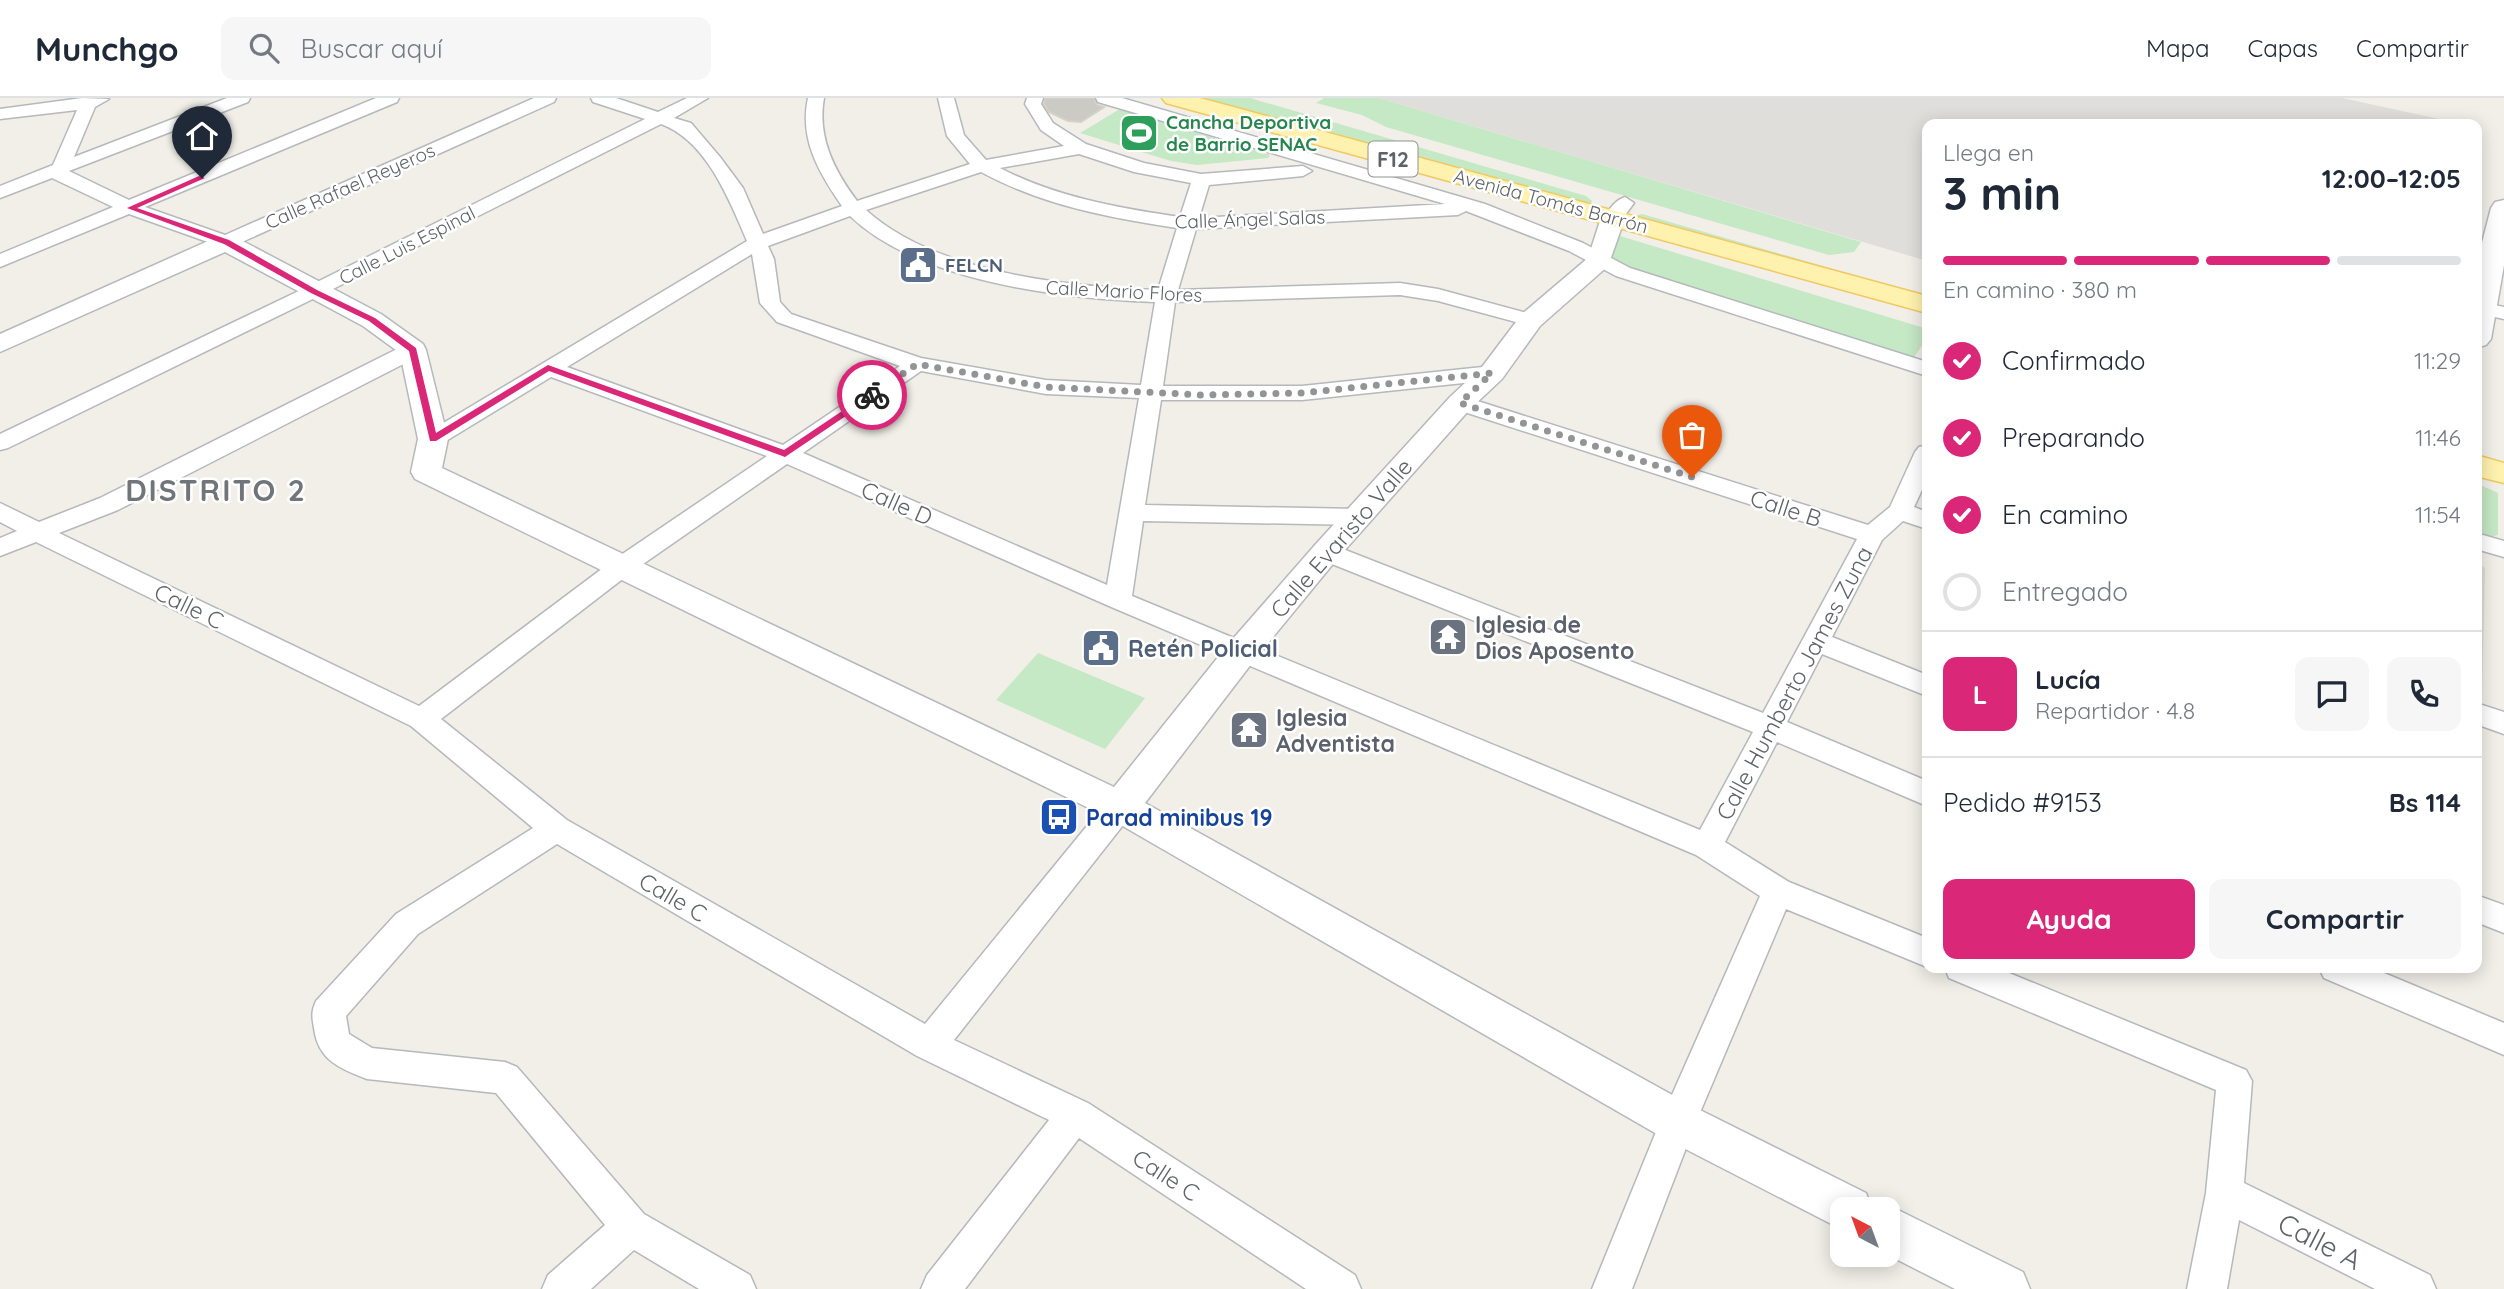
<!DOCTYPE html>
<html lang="es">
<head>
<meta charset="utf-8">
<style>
  body { margin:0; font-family:Quicksand,sans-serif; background:#f6f6f7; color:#1f2937; height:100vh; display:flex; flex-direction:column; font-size:26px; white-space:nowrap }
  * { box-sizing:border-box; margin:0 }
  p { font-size:23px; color:#747a83 }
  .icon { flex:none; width:38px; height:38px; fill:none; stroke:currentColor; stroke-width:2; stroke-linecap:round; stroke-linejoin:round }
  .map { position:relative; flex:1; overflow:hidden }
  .details { position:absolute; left:1922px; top:21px; width:560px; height:854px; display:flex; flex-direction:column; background:#fff; border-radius:14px; box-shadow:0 4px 18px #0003 }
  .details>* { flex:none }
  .needle { width:46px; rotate:319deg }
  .buttons { position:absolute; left:1830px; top:1099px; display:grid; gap:14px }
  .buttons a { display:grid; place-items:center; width:70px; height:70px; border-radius:14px; background:#fff; box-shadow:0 4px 18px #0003; font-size:35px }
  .pin { position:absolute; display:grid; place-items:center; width:60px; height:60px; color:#fff; margin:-72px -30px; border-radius:50% 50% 50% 0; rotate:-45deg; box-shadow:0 0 7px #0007 }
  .pin .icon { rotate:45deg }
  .courier { position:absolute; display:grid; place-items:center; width:70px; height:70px; margin:-35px; border:5px solid #db2777; border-radius:50%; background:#fff; color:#222; box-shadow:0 2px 9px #0007 }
  .head em { font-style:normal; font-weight:700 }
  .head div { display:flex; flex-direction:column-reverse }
  .head { display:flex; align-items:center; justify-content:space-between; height:119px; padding:0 21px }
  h1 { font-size:46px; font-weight:700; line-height:52px }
  .bar { display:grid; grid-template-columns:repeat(4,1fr); gap:10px 7px; align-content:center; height:84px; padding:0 21px }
  .bar i { height:9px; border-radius:5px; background:#e0e1e3 }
  .bar .selected { background:#db2777 }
  .bar p { grid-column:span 4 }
  .line { display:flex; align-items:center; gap:18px; padding:0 21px; border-top:2px solid #e0e1e3 }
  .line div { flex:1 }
  .round { display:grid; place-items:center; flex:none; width:74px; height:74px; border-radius:14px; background:#f6f6f7 }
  ol { padding:0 21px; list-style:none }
  li { display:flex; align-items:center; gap:21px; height:77px }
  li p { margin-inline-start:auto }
  li .icon { padding:7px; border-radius:50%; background:#db2777; color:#fff; stroke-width:4 }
  li:last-child { color:#747a83 }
  li i { width:38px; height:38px; border:4px solid #e0e1e3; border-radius:50% }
  .primary-button { display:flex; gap:14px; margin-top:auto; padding:14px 21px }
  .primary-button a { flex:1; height:80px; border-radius:14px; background:#db2777; color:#fff; font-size:28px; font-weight:700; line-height:80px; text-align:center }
  .primary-button a+a { background:#f6f6f7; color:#1f2937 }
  header { display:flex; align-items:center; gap:42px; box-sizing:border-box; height:98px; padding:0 35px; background:#fff; border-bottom:2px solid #e0e1e3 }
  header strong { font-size:33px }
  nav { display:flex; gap:38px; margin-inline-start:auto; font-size:24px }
  .search { width:490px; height:63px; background:#f6f6f7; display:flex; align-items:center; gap:18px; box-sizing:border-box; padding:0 24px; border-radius:14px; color:#747a83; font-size:26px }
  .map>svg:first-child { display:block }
</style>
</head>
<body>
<header>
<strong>Munchgo</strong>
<div class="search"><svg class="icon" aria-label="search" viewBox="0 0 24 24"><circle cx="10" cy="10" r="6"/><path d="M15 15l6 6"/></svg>Buscar aquí</div>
<nav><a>Mapa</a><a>Capas</a><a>Compartir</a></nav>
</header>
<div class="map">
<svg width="2504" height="1191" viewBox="0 0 2504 1191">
  <rect width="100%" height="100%" fill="#f1efe8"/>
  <path fill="#e0deda" d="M1379,0H2342L2462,26H1927V163Z"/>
  <path fill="#e1ded6" d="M2476,463L2485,470L2482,607L2476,605Z"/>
  <g fill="#c5e8c5">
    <path d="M1197,0H1250L1586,98L1592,103L1590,107Z"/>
    <path d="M1324,0H1379L1861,144L1854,154L1829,157L1386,29L1362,17L1316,5Z"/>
    <path d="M1120,11L1270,57L1268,60L1197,67L1171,63L1080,35Z"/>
    <path d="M1642,116L1927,198V215L1639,129L1629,120Z"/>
    <path d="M1620,138L1921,229L1927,233V240L1913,261L1604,169L1611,143Z"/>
    <path d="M2476,385L2498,395V437L2486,440L2476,436Z"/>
    <path d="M1038,555L1145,600L1105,651L996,602Z"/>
  </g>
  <path fill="#cccac5" stroke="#d6d1c6" stroke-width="2" d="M1045,0H1094L1097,7L1104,9L1081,24L1068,23L1049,14L1044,6Z"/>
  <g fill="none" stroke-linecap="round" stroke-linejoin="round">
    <g stroke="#b5b8bc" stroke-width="3">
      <g id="minor">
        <path d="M82,0L109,1L95,9L74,59L227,0H250L248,4L69,73L129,102L376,0H399L397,4L145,109L225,137L534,0H556L554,4L233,148H219L129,116L0,169V156L113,109L52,80L0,100V88L53,67L77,12L0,21V11Z"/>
        <path d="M591,0H616L658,14L687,0H708L674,20L691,25L720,59L743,90L763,136L842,108C819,75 799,41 808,0H824C817,39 834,72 857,103L970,66L947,38L938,0H954L964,37L986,62L1064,48L1041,32L1025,6L1027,0H1043L1041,6L1053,25L1086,46L1144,65L1201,76L1303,68L1312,73L1303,78L1209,87L1199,120L1445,106L1098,4L1096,0H1122L1485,106L1583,145L1630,170L1927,264V278L1616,178L1569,153L1466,113L1458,117L1196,131L1178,192L1400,185L1438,191L1538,218L1541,222L1538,226L1531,228L1438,203L1400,197L1175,204L1163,288H1302L1492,268L1500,270L1503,275L1500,280L1492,282L1302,302H1161L1145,407L1358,411L1367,413L1370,419L1367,425L1358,427L1143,423L1132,498L1700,732L1753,634L1317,460L1313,454L1317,448L1326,446L1335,448L1763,615L1857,441L1452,310L1449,305L1452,300H1468L1868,427L1890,409L1915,354L1919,349L1927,347V381L1914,409L1927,414V431L1903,423L1882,442L1832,539L1927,577V598L1822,556L1787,624L1927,683V708L1777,644L1725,744L1789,784L1927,840V869L1786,811L1696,1024L1632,1191H1592L1660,1024L1760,798L1696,757L1109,508L787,366L633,473L441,621L567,722L925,926L1109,701L1120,697L1131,701L1135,709L1131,717L954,942L1088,1005L1355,1177L1361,1191H1306L1079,1040L965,1191H921L927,1177L1049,1022L917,958L557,746L418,836L346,918L349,936L372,950L505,964L517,969L644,1116L750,1177L756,1191H699L634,1152L591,1191H542L548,1177L605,1127L496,995L367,981C339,970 318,962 314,930C312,919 311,914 316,903L396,816L533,730L411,628L36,444L0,458V440L17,433L0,424V405L39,424L100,400L405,247H421L424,252L421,257L118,412L59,435L419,608L615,461L767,358L551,279L441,346H425L421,341L425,336L747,143C729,101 706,42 661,26L321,197L8,350L0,352V336L307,189L645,21L593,4ZM1079,56L1134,74L1191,85L1180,119C1118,110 1056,99 1000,70ZM981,74C1042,107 1109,120 1177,130L1158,192C1067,189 936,175 866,112ZM850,118C919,184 1063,201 1155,204L1141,287L1046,282L921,260L791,216L780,204L774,161L768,148ZM752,156L760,205L777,224L900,268L783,347L567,269ZM921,273L1046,296L1139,300L1107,487L803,355Z"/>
        <path d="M1625,99L1634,105L1620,124H1606L1603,120C1609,112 1615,102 1625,99Z"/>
        <path d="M2480,204L2504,209V221L2476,215V205Z"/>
        <path d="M2476,435L2504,443V459L2476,451Z"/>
        <path d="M2476,605L2504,614V636L2476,626Z"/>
        <path d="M2476,797L2504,807V835L2476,824Z"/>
        <path d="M1945,870H1997L2246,972L2252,983L2244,1085L2430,1177L2436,1191H2375L2239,1122L2227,1191H2187L2206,1095L2216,992L1949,880Z"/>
        <path d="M2319,870H2372L2504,925V957L2324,880Z"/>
      </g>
    </g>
    <g stroke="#b5b8bc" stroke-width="3">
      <g id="tertiary">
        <path d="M1613,113L1621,115L1625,120L1608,168L1540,228L1502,281L1470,311L1337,461L1255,561L1145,705L1694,1009L1866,1095L1872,1111H1843V1132L1662,1039L1107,719L415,381L411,374L418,341L400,255L363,228L225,154L0,254V236L217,139L226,137L235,139L381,216L423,246L426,252L448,341L442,370L1114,689L1231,543L1315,447L1450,299L1482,269L1522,216L1588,160L1601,120L1605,115Z"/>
        <path d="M1888,1107L2023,1174L2030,1191H1955L1888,1157V1111H1879Z"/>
      </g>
    </g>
    <g stroke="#b6babf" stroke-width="3">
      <path id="secondary" d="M2504,102V167L2491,241L2486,247L2476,250V168L2491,110L2495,104Z"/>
    </g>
    <g stroke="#f2c960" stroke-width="3">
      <g id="primary">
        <path d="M1162,0H1200L1927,198V215L1166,5Z"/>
        <path d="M2476,357L2504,365V385L2476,378Z"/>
      </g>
    </g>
    <use href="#minor" fill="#fff" fill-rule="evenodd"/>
    <use href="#tertiary" fill="#fff" fill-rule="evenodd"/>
    <use href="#secondary" fill="#fff" fill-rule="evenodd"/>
    <use href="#primary" fill="#fff2af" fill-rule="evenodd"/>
  </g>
  <path fill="#db2777" d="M199,78L205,80L137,110L229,142L317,192L375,220L416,250L436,335L548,267L784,352L869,295L877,297L785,359L549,273L436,343H430L409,253L369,223L311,195L224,146L127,110Z"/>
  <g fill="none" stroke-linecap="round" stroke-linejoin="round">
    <path stroke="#929495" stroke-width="7" stroke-dasharray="0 12.6" d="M872,297L917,266L1046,289L1202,297L1302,295L1492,275L1460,305L1692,379"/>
  </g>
  <defs>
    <g id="stadium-square" transform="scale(2.0125)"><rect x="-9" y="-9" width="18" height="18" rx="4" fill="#2e9e5b" stroke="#fff"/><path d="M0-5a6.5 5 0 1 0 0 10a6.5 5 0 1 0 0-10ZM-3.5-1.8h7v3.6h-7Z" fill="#fff"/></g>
    <g id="civic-square" transform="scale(2.0125)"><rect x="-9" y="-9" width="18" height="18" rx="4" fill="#5c6f8a" stroke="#fff"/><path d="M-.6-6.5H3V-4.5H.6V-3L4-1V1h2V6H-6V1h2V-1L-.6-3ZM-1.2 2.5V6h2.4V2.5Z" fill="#fff"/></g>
    <g id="temple-square" transform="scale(2.0125)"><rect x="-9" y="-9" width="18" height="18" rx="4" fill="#6b7280" stroke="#fff"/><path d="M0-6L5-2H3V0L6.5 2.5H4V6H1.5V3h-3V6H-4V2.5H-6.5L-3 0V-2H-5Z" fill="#fff"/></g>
    <g id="bus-square" transform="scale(2.0125)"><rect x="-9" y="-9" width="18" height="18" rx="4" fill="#1a4fb4" stroke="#fff"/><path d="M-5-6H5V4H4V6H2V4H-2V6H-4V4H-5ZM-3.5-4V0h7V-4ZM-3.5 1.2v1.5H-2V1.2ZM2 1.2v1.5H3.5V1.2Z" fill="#fff"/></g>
  </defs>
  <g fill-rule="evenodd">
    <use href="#stadium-square" x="1139" y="35"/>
    <use href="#civic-square" x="918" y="167"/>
    <use href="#temple-square" x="1448" y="539"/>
    <use href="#civic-square" x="1101" y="550"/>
    <use href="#temple-square" x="1249" y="632"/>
    <use href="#bus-square" x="1059" y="719"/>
  </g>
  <g text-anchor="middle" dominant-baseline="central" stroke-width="5" stroke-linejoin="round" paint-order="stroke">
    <g font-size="19" font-weight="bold" fill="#27864d" stroke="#fff" text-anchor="start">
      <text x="1166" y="24">Cancha Deportiva<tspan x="1166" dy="22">de Barrio SENAC</tspan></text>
    </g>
    <g font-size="19" fill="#5f6368" stroke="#fff">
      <text transform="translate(350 88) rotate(-24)">Calle Rafael Reyeros</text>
      <text transform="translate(1551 103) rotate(15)">Avenida Tomás Barrón</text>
      <text transform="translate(1250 121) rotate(-2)">Calle Ángel Salas</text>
      <text transform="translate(407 147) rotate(-27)">Calle Luis Espinal</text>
      <text transform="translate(1124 193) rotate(3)">Calle Mario Flores</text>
    </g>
    <g font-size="19" font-weight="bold" fill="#4e5e75" stroke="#fff" text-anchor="start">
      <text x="945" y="167">FELCN</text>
    </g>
    <rect fill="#fff" stroke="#8f9295" stroke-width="2" x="1368.5" y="43.5" width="49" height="35" rx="5"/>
    <g font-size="21" font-weight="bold" fill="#5f6368">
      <text x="1393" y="61">F12</text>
    </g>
    <g font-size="23" fill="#5f6368" stroke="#fff">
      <text transform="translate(897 405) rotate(24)">Calle D</text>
      <text transform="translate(1786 410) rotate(18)">Calle B</text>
      <text transform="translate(1341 440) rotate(-49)">Calle Evaristo Valle</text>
      <text transform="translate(189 508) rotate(26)">Calle C</text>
      <text transform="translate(1794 585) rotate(-62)">Calle Humberto James Zuna</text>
      <text transform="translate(673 799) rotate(30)">Calle C</text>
      <text transform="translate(1166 1077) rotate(33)">Calle C</text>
    </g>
    <g font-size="23" font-weight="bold" fill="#5b616d" stroke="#fff" text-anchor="start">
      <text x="1475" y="526">Iglesia de<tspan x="1475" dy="26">Dios Aposento</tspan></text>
      <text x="1276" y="619">Iglesia<tspan x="1276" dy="26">Adventista</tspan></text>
    </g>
    <g font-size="23" font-weight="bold" fill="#4e5e75" stroke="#fff" text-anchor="start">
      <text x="1128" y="550">Retén Policial</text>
    </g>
    <g font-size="23" font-weight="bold" fill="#164399" stroke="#fff" text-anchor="start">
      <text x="1086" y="719">Parad minibus 19</text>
    </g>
    <g font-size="28" fill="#5f6368" stroke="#fff">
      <text transform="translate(2320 1143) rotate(27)">Calle A</text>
    </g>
    <g font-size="30" font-weight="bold" letter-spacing="2" fill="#70757a" stroke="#fff">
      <text x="216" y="392">DISTRITO 2</text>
    </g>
  </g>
</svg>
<div class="buttons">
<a><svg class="needle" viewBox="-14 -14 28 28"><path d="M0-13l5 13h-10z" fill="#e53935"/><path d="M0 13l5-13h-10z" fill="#747a83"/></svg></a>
</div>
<div class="pin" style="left:1692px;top:379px;background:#ea580c"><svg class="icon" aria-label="bag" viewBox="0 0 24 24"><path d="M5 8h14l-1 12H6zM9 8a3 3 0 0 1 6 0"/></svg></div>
<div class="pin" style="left:202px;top:80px;background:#1f2937"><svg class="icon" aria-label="home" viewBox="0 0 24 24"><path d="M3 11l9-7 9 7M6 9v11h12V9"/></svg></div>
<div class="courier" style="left:872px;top:297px"><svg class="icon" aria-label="bike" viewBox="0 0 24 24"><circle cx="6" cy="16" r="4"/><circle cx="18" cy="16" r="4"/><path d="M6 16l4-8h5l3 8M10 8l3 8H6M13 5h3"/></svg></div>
<section class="details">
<div class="head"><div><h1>3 min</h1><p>Llega en</p></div><em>12:00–12:05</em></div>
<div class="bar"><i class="selected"></i><i class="selected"></i><i class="selected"></i><i></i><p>En camino · 380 m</p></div>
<ol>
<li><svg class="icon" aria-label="check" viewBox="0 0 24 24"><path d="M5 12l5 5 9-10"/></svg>Confirmado<p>11:29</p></li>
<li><svg class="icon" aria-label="check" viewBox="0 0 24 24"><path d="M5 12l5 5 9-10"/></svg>Preparando<p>11:46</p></li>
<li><svg class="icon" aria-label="check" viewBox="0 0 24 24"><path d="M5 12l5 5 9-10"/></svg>En camino<p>11:54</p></li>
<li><i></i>Entregado</li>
</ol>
<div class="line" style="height:126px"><b class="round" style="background:#db2777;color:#fff">L</b><div><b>Lucía</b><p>Repartidor · 4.8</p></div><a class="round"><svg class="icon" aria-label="chat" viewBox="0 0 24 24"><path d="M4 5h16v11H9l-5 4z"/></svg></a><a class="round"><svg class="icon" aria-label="phone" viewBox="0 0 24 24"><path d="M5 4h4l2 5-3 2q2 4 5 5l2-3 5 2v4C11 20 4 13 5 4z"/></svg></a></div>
<div class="line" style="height:91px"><div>Pedido #9153</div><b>Bs 114</b></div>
<div class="primary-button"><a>Ayuda</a><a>Compartir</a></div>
</section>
</div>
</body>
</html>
